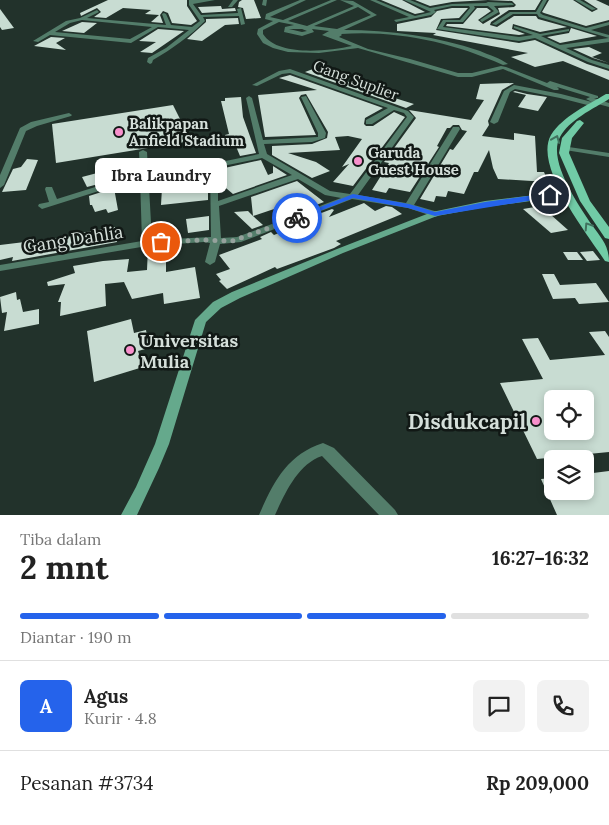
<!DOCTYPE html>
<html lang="id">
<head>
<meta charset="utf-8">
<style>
  body { margin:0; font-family:Lora,serif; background:#f2f2f2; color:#222; height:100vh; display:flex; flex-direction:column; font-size:19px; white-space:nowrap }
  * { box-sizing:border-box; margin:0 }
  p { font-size:16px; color:#767676 }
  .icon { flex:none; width:28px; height:28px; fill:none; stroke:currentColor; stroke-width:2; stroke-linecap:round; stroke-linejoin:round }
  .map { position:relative; height:515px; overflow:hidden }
  .drawer { display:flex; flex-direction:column; background:#fff; flex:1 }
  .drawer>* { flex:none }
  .fabs { position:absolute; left:544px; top:390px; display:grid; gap:10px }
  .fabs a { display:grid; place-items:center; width:50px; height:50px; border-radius:8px; background:#fff; box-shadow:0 2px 8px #0003; font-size:25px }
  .pin { position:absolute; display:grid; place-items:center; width:42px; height:42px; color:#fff; margin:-21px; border:2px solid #fff; border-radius:50%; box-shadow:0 1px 5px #0007 }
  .courier { position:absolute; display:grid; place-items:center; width:50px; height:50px; margin:-25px; border:4px solid #2563eb; border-radius:50%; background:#fff; color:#222; box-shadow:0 1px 6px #0007 }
  .bubble { position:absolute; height:35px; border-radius:8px; background:#fff; box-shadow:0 2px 8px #0003; font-size:16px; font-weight:800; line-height:35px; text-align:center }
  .summary em { font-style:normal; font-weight:800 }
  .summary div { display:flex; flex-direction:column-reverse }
  .summary { display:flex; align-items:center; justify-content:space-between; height:85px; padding:0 20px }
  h1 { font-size:32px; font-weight:800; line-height:38px }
  .bar { display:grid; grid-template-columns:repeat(4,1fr); gap:8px 5px; align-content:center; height:60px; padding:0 20px }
  .bar i { height:6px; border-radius:4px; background:#e0e0e0 }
  .bar .current { background:#2563eb }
  .bar p { grid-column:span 4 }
  .line { display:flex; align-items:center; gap:12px; padding:0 20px; border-top:1px solid #e0e0e0 }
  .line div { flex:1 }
  .round { display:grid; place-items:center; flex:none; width:52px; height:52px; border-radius:8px; background:#f2f2f2 }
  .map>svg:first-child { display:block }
</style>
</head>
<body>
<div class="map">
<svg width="609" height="515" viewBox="0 0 609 515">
  <rect width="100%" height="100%" fill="#22322b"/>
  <g fill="#c8dcd2" fill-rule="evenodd">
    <path d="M108,0H187V6L197,21L191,25L172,23L168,13L163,11L160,15L163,23L151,22L159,15L145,14L151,10L123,8L106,18L94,17L101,12L97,8L81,16L80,13Z"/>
    <path d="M242,0H254L261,18L246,19L243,8L238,7L239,2Z"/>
    <path d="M381,0H402L425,12L415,14Z"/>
    <path d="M415,0H541L535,10H509L491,22L490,25L497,27L514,16H536L538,19L567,27L540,32L513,24L512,29L525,34L519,35L446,26L447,24H463L477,8H487L491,11L478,20L483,24L500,14L498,8L514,7L516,5L512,1L488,0L452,2L430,6Z"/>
    <path d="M549,0H573L592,12L598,9L584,0H596L609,6V20L586,26L544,13L542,12Z"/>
    <path d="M221,6L222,9L235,8L236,11L202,13L198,7Z"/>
    <path d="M452,8H468L459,18L441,19L436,30L519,43L535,40L587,64L609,71V80L563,61L535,67L511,57L528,53L433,35L436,33L397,31V24L431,17L437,11Z"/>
    <path d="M0,9L14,28L2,30L0,27Z"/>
    <path d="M238,18L239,24L225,25L202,41L187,39L206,22V19Z"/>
    <path d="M82,22L97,23L84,33L62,31Z"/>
    <path d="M571,28L597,36L560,43L547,37L569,33Z"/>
    <path d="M158,29L184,31L152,53L140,52L156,42L139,41Z"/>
    <path d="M51,37L65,38L56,43L66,50L34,46Z"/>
    <path d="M589,47L602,53L592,57L609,63L593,58L573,49Z"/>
    <path d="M313,69L385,95L414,104L406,108L305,72Z"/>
    <path d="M290,75L383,108L365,118L364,124L366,126H373L394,112L405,117L353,186L333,182L349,164L342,167L362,139L348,136L335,137L340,150L288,153L316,162L330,171L312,178L272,155V146L312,144L327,138L328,132L306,94L301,95L299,98L316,135L265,137L258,95L317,90L279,78Z"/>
    <path d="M514,83L502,90L488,121L489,125L482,136L514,140V133L535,136L537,172H544L548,182L498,179L493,168L489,150L478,172H474L464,194L448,191L446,197L436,196L434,202L420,199L450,149L453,150L467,131L462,130L459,125H453L450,128H447L437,146L439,147L410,192L389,188L386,193L372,190L389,163L384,162L416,118L409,110L471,120L484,100L476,99L480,84Z"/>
    <path d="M515,91L527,94L547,97L538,111L518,107L526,95L513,92Z"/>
    <path d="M241,97L243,117L256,153L240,156L235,144H228L225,135L229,134L221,101H225V98Z"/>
    <path d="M173,105L191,141L56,163L52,124Z"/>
    <path d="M27,159L38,160L26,190L2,192L13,169L21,167Z"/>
    <path d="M261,160L268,175L273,173V166L287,175L233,194L220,183V169Z"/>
    <path d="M203,168V170L208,169V200L161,205L162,188H166L165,176L184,173V169Z"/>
    <path d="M101,172L106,182L87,187L82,177Z"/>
    <path d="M297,181L324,202L292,214L283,206L253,216L263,225L252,229L234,212L248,211L253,216L251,197Z"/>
    <path d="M114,188L118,210L108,213L106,209L95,212L92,205H90L89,196Z"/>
    <path d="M364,203L375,211L386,206L392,207L402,214L336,241L341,244L334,248L277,269L275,267L227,289L219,281L221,280L216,274L230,269L219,255L262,239L260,237L271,232L274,235L300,224L298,223L300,221L332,209L334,210L329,217Z"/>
    <path d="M541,206L568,230L551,233L523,209Z"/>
    <path d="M209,216V230L188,233L186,219Z"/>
    <path d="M115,227L117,242L12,261L13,257L0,260V245L74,236L75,234Z"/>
    <path d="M166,247V272L195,267L200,298L164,304L163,293L132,299L124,282L105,284L106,306L60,316L61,302H58L65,284L48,286L47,282L75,273L73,266L103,261L129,259L127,272L147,270L148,248Z"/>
    <path d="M593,251L600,260L587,261L580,252Z"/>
    <path d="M563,252H577L583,260H568Z"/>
    <path d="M542,274H554L560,285L596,283L609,302L579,304L575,298L553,299Z"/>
    <path d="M16,292L17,300L20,299L23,312L39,309V324L4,331L7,312L2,313L0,297Z"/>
    <path d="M131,319L134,333L146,330L149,348L138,351L143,367L94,382L87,331Z"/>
    <path d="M605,331L609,337V452L537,459L500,383L543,379L522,339L538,338L550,360L605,355L589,332ZM552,399H585V431H552Z"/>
    <path d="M609,471V515H557L541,479L552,478V491H585V474Z"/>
  </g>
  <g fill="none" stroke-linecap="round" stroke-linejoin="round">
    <g fill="#537d6a" fill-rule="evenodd">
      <path d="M189,0H215L193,4L201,15L238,13L237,9L241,8L245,24L241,25L239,16L203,17L205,21C190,36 172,49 153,60L152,63L150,64L147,62L148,58L166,48L189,30L158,27L131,43L50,35L38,42L33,41L66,21L80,18L97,10L99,12L87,18L166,25L162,14L164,13L166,14L171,25L192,27L200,21L189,5ZM82,20L152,27L130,39L55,32L70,23Z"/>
      <path d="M233,0H238L232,7H228Z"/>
      <path d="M263,0H267L266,6L262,5Z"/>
      <path d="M300,0H306L270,17L283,20L331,0H337L288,21L307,26L354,6L340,0L353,1L377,15L344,30C390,30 436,36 480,51C489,55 500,58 508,64L503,65C452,42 396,30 341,34L342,35L339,37L368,49L410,59L458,73H472L501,66L506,67L547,83L550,81L598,96V98H594L609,103V107L598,104L597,106L595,107L560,98L515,89L510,92L498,122L494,124L490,122L504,91L514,85L561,94L592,102L586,99L590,97L557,87L559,89L558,90H554L503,69L472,77H458L358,48L319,53L288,52L273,48L263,43L257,34L258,29L273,21L265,19L266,14ZM358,7L371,15L337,29L314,26ZM279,22L294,25L285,27L284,32L302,36L314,32L312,29L329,31L322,35L352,46C328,51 278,57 263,34V30ZM289,29H302L307,31L302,32Z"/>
      <path d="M370,0H376L415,16L431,12L404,0H410L430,8L452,4L486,3L488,2L512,3L514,5L494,6L499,12L482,22L480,20L494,11L488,6H474L475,8L463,22H446L443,27L519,37L533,35L514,28V26L540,34L569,29V31L541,36L560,45L609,38L539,17L537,14H513L496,25L492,24L510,12H536L543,0H547L540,13L543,15L586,28L609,22V25L591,30L609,35V42L566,48L592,60L609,65V69L588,62L535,38L519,41L437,29L443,20H460L470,8L469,6H452L434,10L436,12L431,15L396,22L394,20L409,17Z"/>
      <path d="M575,0H580L596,9L592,10Z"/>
      <path d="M290,69L408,111L414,117L358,195L406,203L453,127H459L460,129L414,205L438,212L440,214L438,216L435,217L408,208L352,199L241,242L220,244L215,262L210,265L205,262L210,243L204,242L147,246L0,271V265L142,241L140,178L42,209L38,206L39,204L49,202L45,189L46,187H52L57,199L140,173L139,152L143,150L147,152L152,240L211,237L210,166L211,164L259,154L246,98L249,96L252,98L263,140L318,137V133L301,97L306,96L326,133L325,138L312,142L264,144L267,154L330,191L350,194L407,117L404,113L394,110L372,124H366V120L388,108L290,73L282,74L257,86L252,85L279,71ZM262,158L292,175L218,201V167ZM298,179L325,195L341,198L237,237L221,238L219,206Z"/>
      <path d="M69,113L72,115L71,116L37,126L26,131L4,185L0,188V175L20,128L31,122Z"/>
      <path d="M562,146L609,153V157L565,150L561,148Z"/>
      <path d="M323,443L334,448L395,510L398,515H379L322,456C298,464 285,493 275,515H259C274,481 287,455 323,443Z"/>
    </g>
    <path fill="#65a98c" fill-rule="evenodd" d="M568,191L571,192L572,194L571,196L485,207L437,216L343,253L240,298L221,308L206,322L169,444L159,468L137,515H121L136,487L155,444L195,320L213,302L232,292L337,249L432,212L485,201Z"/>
    <g fill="#71cba6" fill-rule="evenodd">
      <path d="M606,94H609V99C593,109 569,120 560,137C547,160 579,206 592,225C601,238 609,245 609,262L605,261C588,235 533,166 551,135C563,116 588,105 606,94Z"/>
      <path d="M580,120L584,123L572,138L569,153L590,201L609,227V239L605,238L580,201L559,153L562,138L577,121Z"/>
    </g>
  </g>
  <defs><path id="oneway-chevron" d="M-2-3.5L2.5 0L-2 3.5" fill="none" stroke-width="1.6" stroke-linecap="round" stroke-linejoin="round" transform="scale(1.25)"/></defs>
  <g stroke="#41725e">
    <use href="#oneway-chevron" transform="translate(556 139) rotate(-68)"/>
    <use href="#oneway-chevron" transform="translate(588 226) rotate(-123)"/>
  </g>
  <path fill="#2563eb" d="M550,193L553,195L552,197L435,216L408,208L353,198L299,219L293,218L353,194L409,204L435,212L485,202Z"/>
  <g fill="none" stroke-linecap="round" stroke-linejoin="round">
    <path stroke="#96a29d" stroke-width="5" stroke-dasharray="0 9" d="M161,242L204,240L232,241L297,218"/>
  </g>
  <g fill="#f890cc" stroke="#111815" stroke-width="2">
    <circle cx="119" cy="132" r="5"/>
    <circle cx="358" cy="161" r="5"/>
    <circle cx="130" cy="350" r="5"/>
    <circle cx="536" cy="421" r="5"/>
  </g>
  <g text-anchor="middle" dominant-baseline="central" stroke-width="5" stroke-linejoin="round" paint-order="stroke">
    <g font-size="15" fill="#d5dfda" stroke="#111815">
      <text transform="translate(356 80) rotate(20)">Gang Suplier</text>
    </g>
    <g font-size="15" font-weight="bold" fill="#d5dfda" stroke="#111815" text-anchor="start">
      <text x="129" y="123">Balikpapan<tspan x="129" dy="17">Anfield Stadium</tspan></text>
      <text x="368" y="152">Garuda<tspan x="368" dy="17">Guest House</tspan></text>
    </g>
    <g font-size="18" fill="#d5dfda" stroke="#111815">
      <text transform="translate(73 239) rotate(-9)">Gang Dahlia</text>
    </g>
    <g font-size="18" font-weight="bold" fill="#d5dfda" stroke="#111815" text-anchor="start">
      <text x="140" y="340">Universitas<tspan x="140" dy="21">Mulia</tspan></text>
    </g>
    <g font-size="21" font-weight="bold" fill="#d5dfda" stroke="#111815" text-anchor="end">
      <text x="526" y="421">Disdukcapil</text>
    </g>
  </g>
</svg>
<div class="fabs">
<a><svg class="icon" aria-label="locate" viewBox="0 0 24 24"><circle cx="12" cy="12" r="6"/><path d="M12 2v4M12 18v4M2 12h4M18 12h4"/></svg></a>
<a><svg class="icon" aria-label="layers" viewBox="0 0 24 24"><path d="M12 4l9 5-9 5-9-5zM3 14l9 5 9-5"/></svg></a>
</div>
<div class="pin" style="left:161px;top:242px;background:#ea580c"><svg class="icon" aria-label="bag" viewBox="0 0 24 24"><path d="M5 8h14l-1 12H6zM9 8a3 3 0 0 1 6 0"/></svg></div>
<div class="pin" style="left:550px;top:195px;background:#1f2937"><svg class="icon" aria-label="home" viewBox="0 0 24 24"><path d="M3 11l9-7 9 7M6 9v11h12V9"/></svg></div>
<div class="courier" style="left:297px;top:218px"><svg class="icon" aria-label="bike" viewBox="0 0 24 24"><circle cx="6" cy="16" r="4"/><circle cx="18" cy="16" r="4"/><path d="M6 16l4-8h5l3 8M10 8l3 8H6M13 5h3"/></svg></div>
<div class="bubble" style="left:95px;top:158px;width:132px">Ibra Laundry</div>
</div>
<section class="drawer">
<div class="summary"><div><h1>2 mnt</h1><p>Tiba dalam</p></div><em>16:27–16:32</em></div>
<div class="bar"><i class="current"></i><i class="current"></i><i class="current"></i><i></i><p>Diantar · 190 m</p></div>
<div class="line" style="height:90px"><b class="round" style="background:#2563eb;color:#fff">A</b><div><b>Agus</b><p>Kurir · 4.8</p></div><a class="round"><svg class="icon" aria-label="chat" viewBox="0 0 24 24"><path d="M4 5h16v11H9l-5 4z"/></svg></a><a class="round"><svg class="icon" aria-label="phone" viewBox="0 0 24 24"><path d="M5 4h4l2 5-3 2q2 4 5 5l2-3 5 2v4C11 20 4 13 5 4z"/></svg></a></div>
<div class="line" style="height:65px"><div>Pesanan #3734</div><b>Rp 209,000</b></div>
</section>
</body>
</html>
